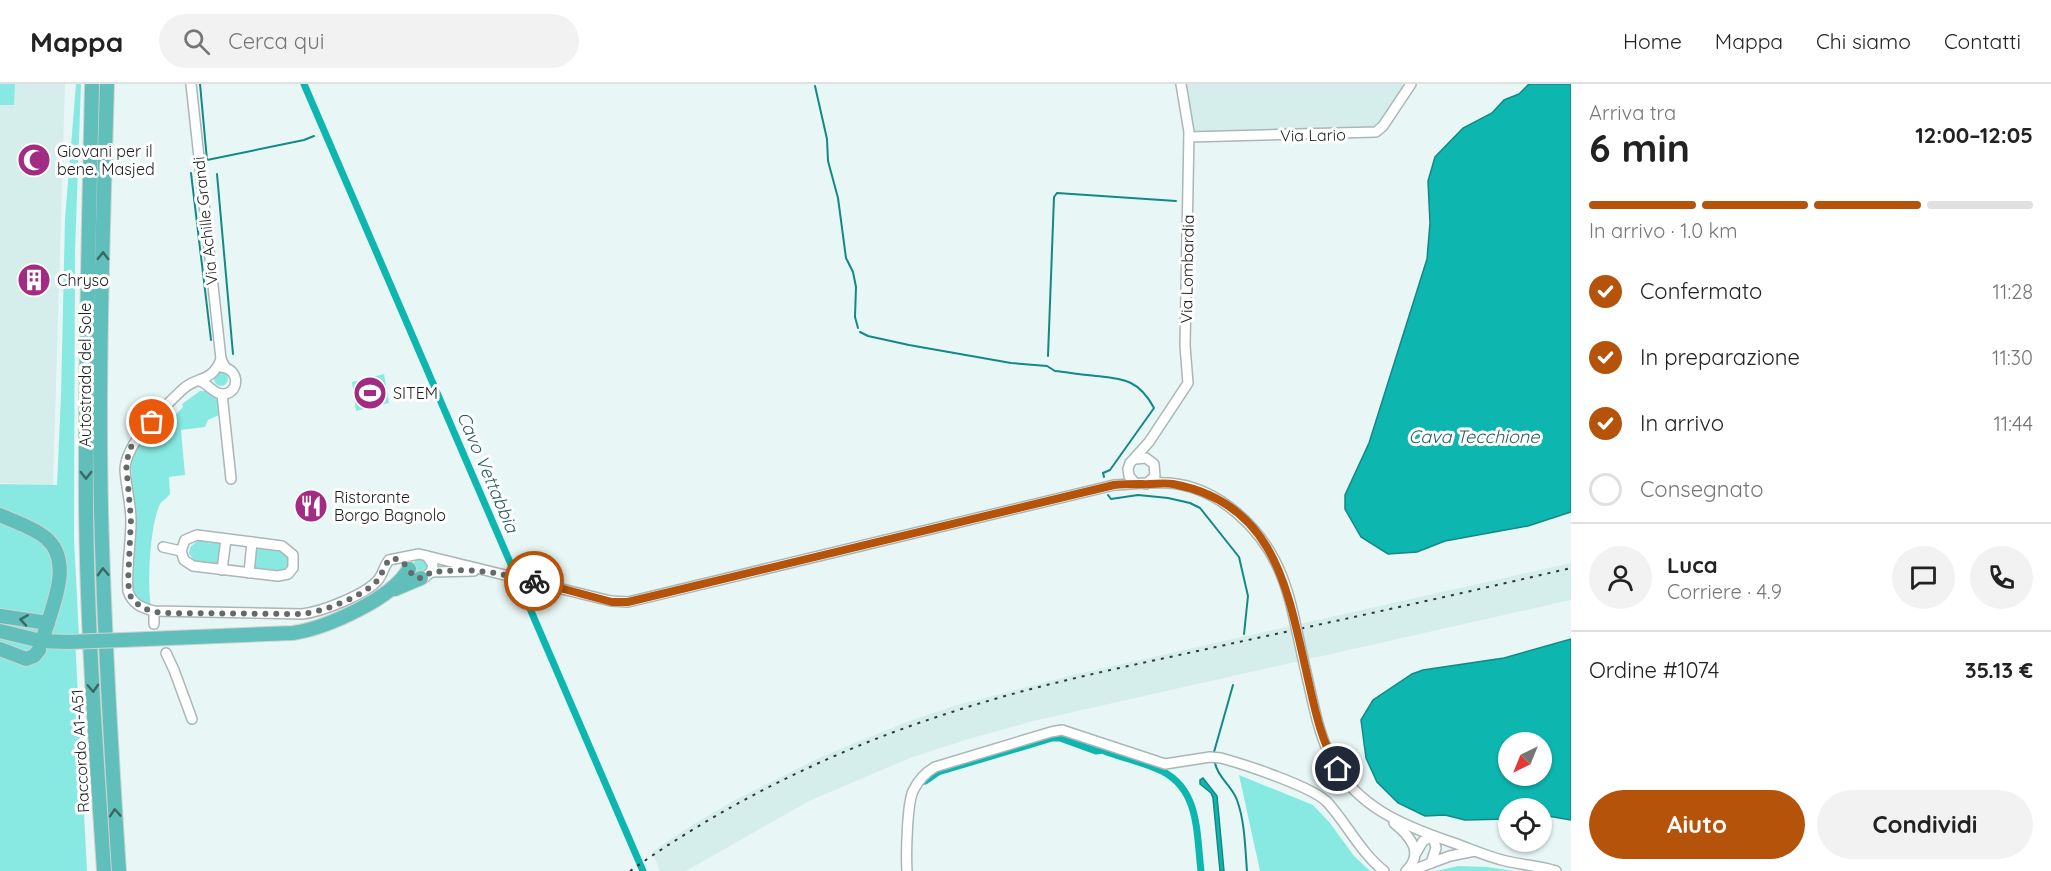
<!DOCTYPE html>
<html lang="it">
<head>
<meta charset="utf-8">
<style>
  body { margin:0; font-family:Quicksand,sans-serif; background:#f2f2f2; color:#222; height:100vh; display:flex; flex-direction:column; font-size:22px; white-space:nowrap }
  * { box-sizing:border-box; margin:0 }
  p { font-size:20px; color:#767676 }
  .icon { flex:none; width:33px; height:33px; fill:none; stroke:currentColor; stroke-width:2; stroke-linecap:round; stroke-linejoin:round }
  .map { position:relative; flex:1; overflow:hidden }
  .sheet { display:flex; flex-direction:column; background:#fff; width:480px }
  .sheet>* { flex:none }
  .needle { width:39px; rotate:223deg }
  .controls { position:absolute; left:1498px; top:648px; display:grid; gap:12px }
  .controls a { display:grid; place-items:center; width:54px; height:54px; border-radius:50%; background:#fff; box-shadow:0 2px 4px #0004; font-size:30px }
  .pin { position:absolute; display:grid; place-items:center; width:51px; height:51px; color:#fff; margin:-26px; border:3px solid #fff; border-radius:50%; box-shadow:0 2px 6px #0007 }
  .courier { position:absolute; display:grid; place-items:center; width:60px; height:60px; margin:-30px; border:4px solid #b45309; border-radius:50%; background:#fff; color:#222; box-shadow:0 2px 8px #0007 }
  .head em { font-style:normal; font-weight:700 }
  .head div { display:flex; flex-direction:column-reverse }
  .head { display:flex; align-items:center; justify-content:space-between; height:102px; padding:0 18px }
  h1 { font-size:39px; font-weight:700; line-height:45px }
  .bar { display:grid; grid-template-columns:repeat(4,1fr); gap:9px 6px; align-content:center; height:72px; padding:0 18px }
  .bar i { height:8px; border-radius:4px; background:#e0e0e0 }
  .bar .on { background:#b45309 }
  .bar p { grid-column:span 4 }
  .line { display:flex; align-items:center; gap:15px; padding:0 18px; border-top:2px solid #e0e0e0 }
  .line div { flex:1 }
  .round { display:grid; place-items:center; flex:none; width:63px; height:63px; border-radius:32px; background:#f2f2f2 }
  ol { padding:0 18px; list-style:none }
  li { display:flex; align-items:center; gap:18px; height:66px }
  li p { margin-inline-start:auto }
  li .icon { padding:6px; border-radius:50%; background:#b45309; color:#fff; stroke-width:4 }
  li:last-child { color:#767676 }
  li i { width:33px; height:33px; border:3px solid #e0e0e0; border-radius:50% }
  .primary-button { display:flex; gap:12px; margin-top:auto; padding:12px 18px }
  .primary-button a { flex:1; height:69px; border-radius:36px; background:#b45309; color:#fff; font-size:24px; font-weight:700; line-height:69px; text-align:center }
  .primary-button a+a { background:#f2f2f2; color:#222 }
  header { display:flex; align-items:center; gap:36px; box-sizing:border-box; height:84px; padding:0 30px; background:#fff; border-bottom:2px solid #e0e0e0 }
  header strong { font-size:28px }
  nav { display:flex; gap:33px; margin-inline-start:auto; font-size:21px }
  .search { width:420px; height:54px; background:#f2f2f2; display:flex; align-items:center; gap:15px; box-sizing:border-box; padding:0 21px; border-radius:33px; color:#767676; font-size:22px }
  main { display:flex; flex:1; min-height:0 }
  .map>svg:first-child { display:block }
</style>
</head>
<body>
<header>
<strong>Mappa</strong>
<div class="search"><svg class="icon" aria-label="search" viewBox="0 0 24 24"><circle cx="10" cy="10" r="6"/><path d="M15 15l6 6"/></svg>Cerca qui</div>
<nav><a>Home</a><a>Mappa</a><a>Chi siamo</a><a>Contatti</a></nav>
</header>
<main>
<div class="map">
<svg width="1571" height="787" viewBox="0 0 1571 787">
  <rect width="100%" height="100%" fill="#e8f7f6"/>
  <g fill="#d5edeb">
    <path d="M0,0H65L53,401L0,399Z"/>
    <path d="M1178,0H1410L1376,48L1189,53Z"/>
    <path d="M1571,479V516L1033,637L965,656L910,674L809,717L686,787H660L652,768L689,743L735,716L823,672L909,637L954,622L1077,590Z"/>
  </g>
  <g fill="#88e9e3">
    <path d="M0,0H15L14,21H0Z"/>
    <path d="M76,0H81L75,168L74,454L79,553L75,554L87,787H0V400L57,401L61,311L65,135Z"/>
    <circle cx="221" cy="295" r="7"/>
    <path d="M384,290L389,319L356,327L352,298Z"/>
    <path d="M200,307H204L217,316L219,331L208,336L205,343L181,346L185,391L169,393L170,410C167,414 162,417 160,420C150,440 147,501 151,523L137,516L132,507L134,435L131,380L133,369L142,355L163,338L166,341L183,323L182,320Z"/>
    <path d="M199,453L207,456L209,460L212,455L225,456L221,485L210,481L207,477L203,482L196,481V478L189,470L190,463L199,456Z"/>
    <path d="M253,459L267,466L270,461L288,470L290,480C284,490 278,488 266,487L265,485L250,488Z"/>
    <circle cx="420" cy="482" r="7"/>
    <path d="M1239,691L1313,721L1330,739L1354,772L1370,787H1260Z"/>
    <path d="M1458,782L1487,783L1514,787H1436Z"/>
  </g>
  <g fill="#0eb6b0" stroke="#128984" stroke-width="1.5" fill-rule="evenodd">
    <path d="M1529,0H1571V428L1528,442L1445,457L1417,468L1388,470L1361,453L1345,425V411L1369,359L1427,175L1430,139L1428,97L1435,73L1463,44L1492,29L1504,16L1519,10Z"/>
    <path d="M1571,555V736L1542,731V724H1509V735L1465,736L1445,731L1425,732L1398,719L1377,698L1366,674L1361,636L1373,616L1412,590L1423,586L1504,574ZM1542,658V692H1509V658Z"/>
    <path d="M1203,694L1217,712L1224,787H1220L1213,714L1211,709L1200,700V696Z"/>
  </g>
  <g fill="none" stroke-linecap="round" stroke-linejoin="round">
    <g stroke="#128984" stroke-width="2">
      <path d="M200,0L207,76L304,56L314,52"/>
      <path d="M815,2L827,55L828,77L838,114L846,174L853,188L856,203L855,233L858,244"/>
      <path d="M191,89L211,256"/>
      <path d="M217,90L233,270"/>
      <path d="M860,248L868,252L909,261L1011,279L1047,282L1055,287C1066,288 1076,290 1087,291C1119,295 1137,292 1154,324L1110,386L1103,389L1104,393"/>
      <path d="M1048,272L1054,113L1057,109L1176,117"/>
      <path d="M1108,411L1111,415L1138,411L1168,414L1190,419L1200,424L1239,473L1248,512L1244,550"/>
      <path d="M1214,668L1233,601"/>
      <path d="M1215,679C1218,694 1232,702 1237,716C1245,738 1245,763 1247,787"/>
    </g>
    <g stroke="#0eb6b0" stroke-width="7">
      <path d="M304,0L643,787"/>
      <path d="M925,697L938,688L1052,654H1060L1096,667L1102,666C1119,673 1138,677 1155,684C1200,701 1196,746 1201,787"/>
    </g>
    <g stroke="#a9b7b6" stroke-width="12">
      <g id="minor">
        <path d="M191,0L221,275L225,283"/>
        <path d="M1189,53L1376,48L1383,42L1411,0"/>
        <path d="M221,275C212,299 197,292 183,305C164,323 125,359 125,386C126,403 131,420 131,437C131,460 126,484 128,507C132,520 142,524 154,527L302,530C321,528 365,511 378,496C383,490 384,482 389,476L419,470L611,517L628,518L1114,401C1132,400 1151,398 1169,399C1219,403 1263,445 1281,490C1286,502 1290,516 1293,529"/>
        <path d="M200,297C208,300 213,309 221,310C239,312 242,285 221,283"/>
        <path d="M222,310L231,395"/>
        <path d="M1135,375L1146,374L1154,380L1155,392L1146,400"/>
        <path d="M1135,399L1129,392L1128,385L1130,379L1149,358L1188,299L1185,262L1189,48L1181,0"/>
        <path d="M197,451L282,462L293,471V484L288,490L278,492L193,482L184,476L181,467L185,456Z"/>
        <path d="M163,463L181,467"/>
        <path d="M222,486L226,455"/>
        <path d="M431,488L474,487"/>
        <path d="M249,489L252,458"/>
        <path d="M416,493L424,494L431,488L433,481L427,472"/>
        <path d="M154,527V540"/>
        <path d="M166,569L174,586L192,635"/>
        <path d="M1305,584C1312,613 1317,645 1330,672C1355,723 1404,742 1454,759C1471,765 1488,773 1506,777C1523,781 1539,782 1556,787"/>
        <path d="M1394,739C1410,752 1425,769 1406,787"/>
        <path d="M1416,769L1423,757L1433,752"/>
        <path d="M1431,779L1450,772L1475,767"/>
        <path d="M907,787C906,771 907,720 913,707C918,697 926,688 935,683L1051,648L1062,646L1165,680L1210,673L1221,674C1243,680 1314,703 1328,719C1347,740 1361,769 1384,787"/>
        <path d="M1411,787L1431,779L1436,764L1433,752"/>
      </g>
    </g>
    <g stroke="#d1d2d2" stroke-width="16">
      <g id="highway">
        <path d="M92,0C89,140 85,281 86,421C87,543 96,665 104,787"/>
        <path d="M107,0C103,142 98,284 101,425C104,546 111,666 119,787"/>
        <path d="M0,431C15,438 33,443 46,454C74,478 52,522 44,551"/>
        <path d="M395,505L421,494"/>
        <path d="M0,532L48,539"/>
        <path d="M0,547L41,557L68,558"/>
        <path d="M123,556L293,549C326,544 392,515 409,485"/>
        <path d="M0,565L26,575L34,572L39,566"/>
      </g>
    </g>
    <use href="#minor" stroke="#fff" stroke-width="9"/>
    <use href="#highway" stroke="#60bfba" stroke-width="14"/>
    <path stroke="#323837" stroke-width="2" stroke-dasharray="3 6" stroke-linecap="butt" d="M630,787C727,718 838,664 952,628C1044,598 1140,580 1234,559C1346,535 1459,510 1571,484"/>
    <g stroke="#a9b7b6" stroke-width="12" stroke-linecap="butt">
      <path id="minor-bridge" d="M1293,529L1305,584"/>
    </g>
    <g stroke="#d1d2d2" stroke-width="16" stroke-linecap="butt">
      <path id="highway-bridge" d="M68,558L123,556"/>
    </g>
    <use href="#minor-bridge" stroke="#fff" stroke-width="9"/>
    <use href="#highway-bridge" stroke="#60bfba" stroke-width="14"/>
  </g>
  <defs><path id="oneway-chevron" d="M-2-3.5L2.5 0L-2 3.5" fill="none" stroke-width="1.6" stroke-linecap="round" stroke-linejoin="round" transform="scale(1.5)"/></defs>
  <g stroke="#3a6865">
    <use href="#oneway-chevron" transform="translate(103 172) rotate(-89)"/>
    <use href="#oneway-chevron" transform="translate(86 391) rotate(90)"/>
    <use href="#oneway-chevron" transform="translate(103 488) rotate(-92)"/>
    <use href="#oneway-chevron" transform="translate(24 536) rotate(-171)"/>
    <use href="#oneway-chevron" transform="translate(93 604) rotate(87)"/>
    <use href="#oneway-chevron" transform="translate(115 729) rotate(-94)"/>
  </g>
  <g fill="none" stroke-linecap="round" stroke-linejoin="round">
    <path stroke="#636b6a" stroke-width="6" stroke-dasharray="0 10.8" d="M152,338L131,363L126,379L131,435L128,499L131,514L142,524L160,529L302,530C323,528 361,513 376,498C383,491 383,480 392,474L402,477L412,490L417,494H424L431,488L464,486L490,488L534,497"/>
    <path stroke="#b45309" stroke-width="8" d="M534,497L612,518H628L1114,401C1124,400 1132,400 1141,400C1152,401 1162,398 1173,400C1277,419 1288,509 1308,595C1315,626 1321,657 1338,685"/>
  </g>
  <defs>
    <g id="mosque-disc" transform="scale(1.725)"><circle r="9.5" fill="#a22b83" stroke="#fff"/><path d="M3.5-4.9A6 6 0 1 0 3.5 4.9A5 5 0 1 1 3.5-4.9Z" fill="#fff"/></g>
    <g id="building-disc" transform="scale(1.725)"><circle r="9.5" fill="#a22b83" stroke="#fff"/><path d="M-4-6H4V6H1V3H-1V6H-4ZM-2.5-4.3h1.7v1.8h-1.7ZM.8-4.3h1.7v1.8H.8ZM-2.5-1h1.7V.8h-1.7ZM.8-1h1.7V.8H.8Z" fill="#fff"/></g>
    <g id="stadium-disc" transform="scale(1.725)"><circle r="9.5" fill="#a22b83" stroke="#fff"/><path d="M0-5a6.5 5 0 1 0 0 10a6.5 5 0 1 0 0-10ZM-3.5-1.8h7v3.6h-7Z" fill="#fff"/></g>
    <g id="restaurant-disc" transform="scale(1.725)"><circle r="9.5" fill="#a22b83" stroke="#fff"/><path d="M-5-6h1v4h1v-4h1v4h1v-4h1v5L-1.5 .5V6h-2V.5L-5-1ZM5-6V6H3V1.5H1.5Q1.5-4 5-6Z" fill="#fff"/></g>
  </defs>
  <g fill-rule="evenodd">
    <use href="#mosque-disc" x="34" y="76"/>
    <use href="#building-disc" x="34" y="196"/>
    <use href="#stadium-disc" x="370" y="309"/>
    <use href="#restaurant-disc" x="311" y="422"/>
  </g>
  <g text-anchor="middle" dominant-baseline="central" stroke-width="6" stroke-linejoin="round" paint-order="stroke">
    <g font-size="16" fill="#1b201f" stroke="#fff">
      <text transform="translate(1313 51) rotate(-1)">Via Lario</text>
      <text transform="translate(205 137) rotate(-96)">Via Achille Grandi</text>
      <text transform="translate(1187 185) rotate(-89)">Via Lombardia</text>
      <text transform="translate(85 291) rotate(-90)">Autostrada del Sole</text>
      <text transform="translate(80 667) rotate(-93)">Raccordo A1-A51</text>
    </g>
    <g font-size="16" fill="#1b201f" stroke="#fff" text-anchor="start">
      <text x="57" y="67">Giovani per il<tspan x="57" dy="18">bene. Masjed</tspan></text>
      <text x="57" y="196">Chryso</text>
      <text x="393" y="309">SITEM</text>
      <text x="334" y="413">Ristorante<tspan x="334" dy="18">Borgo Bagnolo</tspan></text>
    </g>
    <g font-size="18" font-style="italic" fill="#255f5c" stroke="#fff">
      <text x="1474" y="352">Cava Tecchione</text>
      <text transform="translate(488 388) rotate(67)">Cavo Vettabbia</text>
    </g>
  </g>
</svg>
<div class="controls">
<a><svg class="needle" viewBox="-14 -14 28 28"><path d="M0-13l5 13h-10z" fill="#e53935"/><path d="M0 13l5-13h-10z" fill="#767676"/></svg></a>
<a><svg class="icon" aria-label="locate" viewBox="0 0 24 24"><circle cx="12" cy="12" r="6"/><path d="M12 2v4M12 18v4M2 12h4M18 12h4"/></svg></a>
</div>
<div class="pin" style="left:152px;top:338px;background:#ea580c"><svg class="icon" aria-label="bag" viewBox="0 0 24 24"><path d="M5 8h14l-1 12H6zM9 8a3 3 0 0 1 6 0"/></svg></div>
<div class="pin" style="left:1338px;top:685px;background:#1f2937"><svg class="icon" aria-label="home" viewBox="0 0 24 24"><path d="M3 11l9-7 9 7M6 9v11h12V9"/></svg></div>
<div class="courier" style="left:534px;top:497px"><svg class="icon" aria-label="bike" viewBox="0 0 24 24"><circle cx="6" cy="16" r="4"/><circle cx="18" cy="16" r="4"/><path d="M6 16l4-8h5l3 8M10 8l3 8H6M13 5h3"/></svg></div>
</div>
<section class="sheet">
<div class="head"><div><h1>6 min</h1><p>Arriva tra</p></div><em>12:00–12:05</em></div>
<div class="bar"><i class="on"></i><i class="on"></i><i class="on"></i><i></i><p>In arrivo · 1.0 km</p></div>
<ol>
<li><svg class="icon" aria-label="check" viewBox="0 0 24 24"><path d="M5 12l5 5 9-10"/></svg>Confermato<p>11:28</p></li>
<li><svg class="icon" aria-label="check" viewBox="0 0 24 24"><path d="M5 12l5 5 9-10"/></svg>In preparazione<p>11:30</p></li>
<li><svg class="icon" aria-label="check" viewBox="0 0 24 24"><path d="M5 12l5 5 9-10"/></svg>In arrivo<p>11:44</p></li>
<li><i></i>Consegnato</li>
</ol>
<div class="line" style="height:108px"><a class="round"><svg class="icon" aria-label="person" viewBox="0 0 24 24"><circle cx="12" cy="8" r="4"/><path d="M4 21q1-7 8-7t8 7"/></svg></a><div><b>Luca</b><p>Corriere · 4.9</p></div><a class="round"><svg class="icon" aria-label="chat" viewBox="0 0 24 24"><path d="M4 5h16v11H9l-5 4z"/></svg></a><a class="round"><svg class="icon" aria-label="phone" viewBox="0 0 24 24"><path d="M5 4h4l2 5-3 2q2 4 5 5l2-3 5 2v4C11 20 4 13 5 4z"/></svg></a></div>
<div class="line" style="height:78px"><div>Ordine #1074</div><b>35.13 €</b></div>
<div class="primary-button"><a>Aiuto</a><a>Condividi</a></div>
</section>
</main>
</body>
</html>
